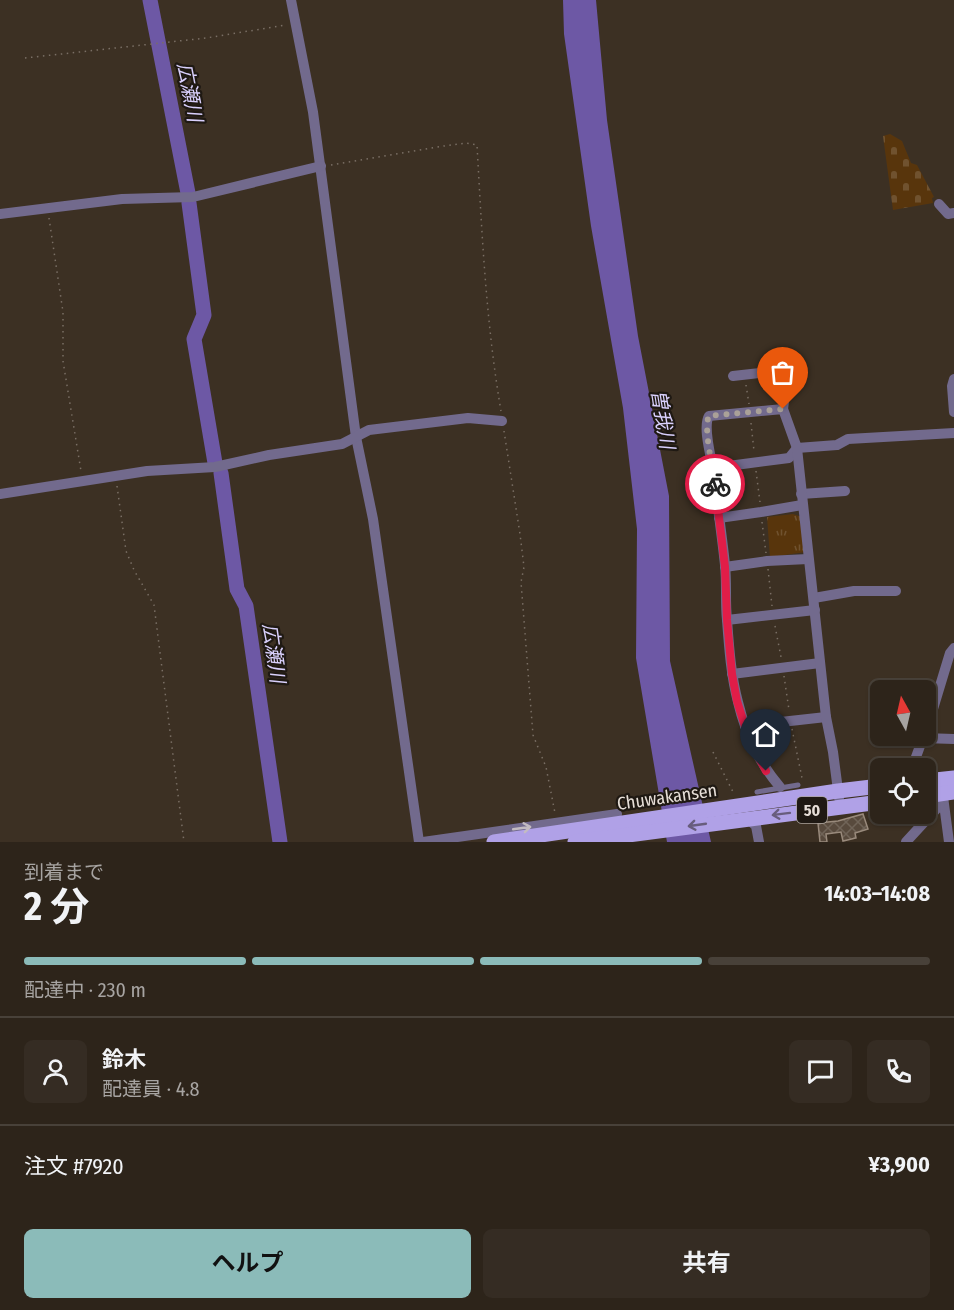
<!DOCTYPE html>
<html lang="ja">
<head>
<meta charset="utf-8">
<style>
  body { margin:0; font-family:"Fira Sans Condensed","Noto Sans JP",sans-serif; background:#352c23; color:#f1f3f6; height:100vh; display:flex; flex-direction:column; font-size:22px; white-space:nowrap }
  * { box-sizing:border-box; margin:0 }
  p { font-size:20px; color:#a7a4a2 }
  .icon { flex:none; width:33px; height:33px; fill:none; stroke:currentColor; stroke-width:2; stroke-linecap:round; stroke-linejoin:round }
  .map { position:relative; height:842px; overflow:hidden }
  .side { display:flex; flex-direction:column; background:#2d241a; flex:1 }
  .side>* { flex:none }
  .needle { width:39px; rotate:352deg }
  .controls { position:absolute; left:870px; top:680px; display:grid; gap:12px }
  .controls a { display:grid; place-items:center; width:66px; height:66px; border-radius:9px; background:#2d241a; box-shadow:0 2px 4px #0004,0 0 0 2px #484139; font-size:30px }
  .pin { position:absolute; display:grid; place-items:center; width:51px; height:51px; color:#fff; margin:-62px -26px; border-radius:50% 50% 50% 0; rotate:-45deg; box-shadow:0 0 6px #0007 }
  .pin .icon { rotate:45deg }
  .courier { position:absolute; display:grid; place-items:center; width:60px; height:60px; margin:-30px; border:4px solid #e11d48; border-radius:50%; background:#fff; color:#222; box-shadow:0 2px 8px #0007 }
  .overview em { font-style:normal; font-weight:700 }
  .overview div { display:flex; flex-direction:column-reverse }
  .overview { display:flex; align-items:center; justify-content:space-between; height:102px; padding:0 24px }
  h1 { font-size:39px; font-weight:700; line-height:45px }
  .bar { display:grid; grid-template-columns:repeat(4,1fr); gap:9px 6px; align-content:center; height:72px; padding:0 24px }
  .bar i { height:8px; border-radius:4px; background:#484139 }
  .bar .current { background:#8bbbb9 }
  .bar p { grid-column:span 4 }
  .line { display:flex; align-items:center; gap:15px; padding:0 24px; border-top:2px solid #484139 }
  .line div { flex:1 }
  .round { display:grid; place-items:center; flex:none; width:63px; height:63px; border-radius:9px; background:#352c23 }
  .action { display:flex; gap:12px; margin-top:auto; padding:12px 24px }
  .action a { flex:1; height:69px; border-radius:9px; background:#8bbbb9; color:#111; font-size:24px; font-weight:700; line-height:69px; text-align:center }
  .action a+a { background:#352c23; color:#f1f3f6 }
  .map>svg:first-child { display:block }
</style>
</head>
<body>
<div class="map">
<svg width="954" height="842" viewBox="0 0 954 842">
  <defs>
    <pattern id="grass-tufts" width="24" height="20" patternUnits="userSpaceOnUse" patternTransform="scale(1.5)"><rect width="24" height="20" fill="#58350c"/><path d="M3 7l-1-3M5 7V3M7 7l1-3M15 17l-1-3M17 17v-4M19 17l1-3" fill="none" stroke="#70522f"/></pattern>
    <pattern id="cemetery-stones" width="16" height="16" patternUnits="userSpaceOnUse" patternTransform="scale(1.5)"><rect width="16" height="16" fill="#58350c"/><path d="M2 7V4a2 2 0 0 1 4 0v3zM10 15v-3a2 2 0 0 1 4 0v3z" fill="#70522f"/></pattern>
    <pattern id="building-cross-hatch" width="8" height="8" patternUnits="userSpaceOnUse" patternTransform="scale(1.5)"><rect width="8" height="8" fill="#584a3d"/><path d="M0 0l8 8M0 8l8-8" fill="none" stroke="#706458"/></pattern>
  </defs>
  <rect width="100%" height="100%" fill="#3c3023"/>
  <path fill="url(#grass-tufts)" d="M793,514L802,517L806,552L770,557L767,517Z"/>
  <path fill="url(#cemetery-stones)" d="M890,134L902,141L911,163L917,165L934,197L932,198L933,203L893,210L883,136Z"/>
  <path fill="#6d58a5" d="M563,0H596L607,120L638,336L669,496L670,661L711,842H667L636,658L637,529L623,408L591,226L564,34Z"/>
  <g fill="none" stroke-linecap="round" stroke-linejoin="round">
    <g stroke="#6d58a5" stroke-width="15">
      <path d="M150,0L188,193"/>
      <path d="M189,203L204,315L194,339L215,463"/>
      <path d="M221,473L237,589L246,606L280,842"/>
    </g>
  </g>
  <path fill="url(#building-cross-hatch)" stroke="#998a7c" stroke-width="1.5" d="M863,814L868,829L855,833L856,838L843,841L841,832L826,834L827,842H820L818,823L838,821Z"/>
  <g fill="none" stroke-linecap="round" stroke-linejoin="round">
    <g stroke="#7a6f65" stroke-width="1.5" stroke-dasharray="1.5 4.5" stroke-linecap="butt">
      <path d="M25,58L206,38L286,25"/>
      <path d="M331,165L444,146L466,143L477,145C482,234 486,323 501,411"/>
      <path d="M49,218L63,312V361L81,471"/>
      <path d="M746,385L749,404"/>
      <path d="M751,423L754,451"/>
      <path d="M504,431L520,534L524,567L521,582L533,735L546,767L555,813"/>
      <path d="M756,471L760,502"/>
      <path d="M117,486L126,551L134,570L154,605L184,842"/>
      <path d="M762,522L766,553"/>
      <path d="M768,569L772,606"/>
      <path d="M775,626L781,657"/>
      <path d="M784,676L789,710"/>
      <path d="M792,729L802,778"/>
      <path d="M713,752L732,790L735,794"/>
    </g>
    <path stroke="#726a8d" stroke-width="5" d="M757,792L798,785"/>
    <g stroke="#726a8d" stroke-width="10">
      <path d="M291,0L313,112L356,437L373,519L419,842"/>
      <path d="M939,204L948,214L954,213"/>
      <path d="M0,214L122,199L193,197L321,166"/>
      <path d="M733,376L768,372L779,377L785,394L783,409"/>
      <path d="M954,379L952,386L954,412"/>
      <path d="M713,468L789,458L797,448L837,445L848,439L954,433"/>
      <path d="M0,494L147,471L215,467L269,455L342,444L369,430L468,418L502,421"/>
      <path d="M801,494L845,491"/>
      <path d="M719,518L761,512L802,505"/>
      <path d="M725,567L767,561L808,559"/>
      <path d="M814,598L854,591H896"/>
      <path d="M727,620L815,610"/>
      <path d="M732,674L820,663"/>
      <path d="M745,726L826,717"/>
      <path d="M926,732L950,653L954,648"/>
      <path d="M923,738L954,739"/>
      <path d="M912,768L924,735"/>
      <path d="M780,787C758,761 746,735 738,702C731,676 729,647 727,620C725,602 727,583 725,565C722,535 717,504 714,474C712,460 702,427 709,416L783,409L797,448L826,717L833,752L839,798"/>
      <path d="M942,789L949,842"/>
      <path d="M748,819L756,826L759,842"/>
      <path d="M423,842L617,814"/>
      <path d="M906,842L939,806L941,797"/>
    </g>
    <g stroke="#b0a1e7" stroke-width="15">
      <path d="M926,781L954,778"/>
      <path d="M926,796L954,792"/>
      <path d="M494,842L838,791L880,786"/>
      <path d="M575,842L880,802"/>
    </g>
  </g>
  <defs><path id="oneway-shaft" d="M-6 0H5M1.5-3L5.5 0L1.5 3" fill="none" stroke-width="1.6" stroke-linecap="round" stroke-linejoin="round" transform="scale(1.5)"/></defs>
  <g stroke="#685d7d">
    <use href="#oneway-shaft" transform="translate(781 814) rotate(173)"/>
    <use href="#oneway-shaft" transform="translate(697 825) rotate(172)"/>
  </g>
  <use stroke="#c3bbc1" href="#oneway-shaft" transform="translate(522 828) rotate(-8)"/>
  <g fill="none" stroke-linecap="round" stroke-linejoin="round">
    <path stroke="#aaa198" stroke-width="6" stroke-dasharray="0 10.8" d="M715,484C713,469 703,427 709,416L783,409"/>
    <path stroke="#e11d48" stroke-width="8" d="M715,484L725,567L727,620L732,674L737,701L749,739L766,771"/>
  </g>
  <g text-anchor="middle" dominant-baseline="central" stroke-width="4.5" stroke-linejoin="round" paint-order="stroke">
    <rect fill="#1f1913" stroke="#aaa39c" stroke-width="1.5" x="797" y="797" width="30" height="26" rx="4.5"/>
    <g font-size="16" font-weight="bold" fill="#e6ded7">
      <text x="812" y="810">50</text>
    </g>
    <g font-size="18" fill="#e6ded7" stroke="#1f1913">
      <text transform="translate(667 797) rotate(-8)">Chuwakansen</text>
    </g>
    <g font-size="20" font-style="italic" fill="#d9d0fc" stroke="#1f1913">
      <text transform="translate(190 92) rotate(79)">広瀬川</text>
      <text transform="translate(663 419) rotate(81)">曽我川</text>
      <text transform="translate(274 653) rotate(82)">広瀬川</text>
    </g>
  </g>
</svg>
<div class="controls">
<a><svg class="needle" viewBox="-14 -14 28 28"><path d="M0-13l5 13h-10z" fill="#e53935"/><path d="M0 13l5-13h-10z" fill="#a7a4a2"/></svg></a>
<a><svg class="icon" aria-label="locate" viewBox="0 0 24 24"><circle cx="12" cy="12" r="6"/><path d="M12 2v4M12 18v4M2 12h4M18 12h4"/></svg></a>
</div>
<div class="pin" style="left:783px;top:409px;background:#ea580c"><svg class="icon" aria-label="bag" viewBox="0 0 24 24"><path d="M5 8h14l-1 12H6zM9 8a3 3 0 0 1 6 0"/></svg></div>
<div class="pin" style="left:766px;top:771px;background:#1f2937"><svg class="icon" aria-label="home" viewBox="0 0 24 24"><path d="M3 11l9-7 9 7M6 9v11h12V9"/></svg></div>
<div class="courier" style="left:715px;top:484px"><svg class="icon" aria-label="bike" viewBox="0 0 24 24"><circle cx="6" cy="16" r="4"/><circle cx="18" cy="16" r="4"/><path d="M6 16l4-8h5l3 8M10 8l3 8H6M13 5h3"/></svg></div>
</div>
<section class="side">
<div class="overview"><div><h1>2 分</h1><p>到着まで</p></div><em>14:03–14:08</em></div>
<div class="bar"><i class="current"></i><i class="current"></i><i class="current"></i><i></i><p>配達中 · 230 m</p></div>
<div class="line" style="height:108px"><a class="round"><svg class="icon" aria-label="person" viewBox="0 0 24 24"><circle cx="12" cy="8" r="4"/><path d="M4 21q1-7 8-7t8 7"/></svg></a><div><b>鈴木</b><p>配達員 · 4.8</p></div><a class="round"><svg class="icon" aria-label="chat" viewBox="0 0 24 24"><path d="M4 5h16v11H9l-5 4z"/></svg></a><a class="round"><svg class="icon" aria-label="phone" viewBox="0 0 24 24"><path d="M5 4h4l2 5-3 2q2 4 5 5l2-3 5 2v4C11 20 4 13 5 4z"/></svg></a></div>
<div class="line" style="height:78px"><div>注文 #7920</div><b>¥3,900</b></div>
<div class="action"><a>ヘルプ</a><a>共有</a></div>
</section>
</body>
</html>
